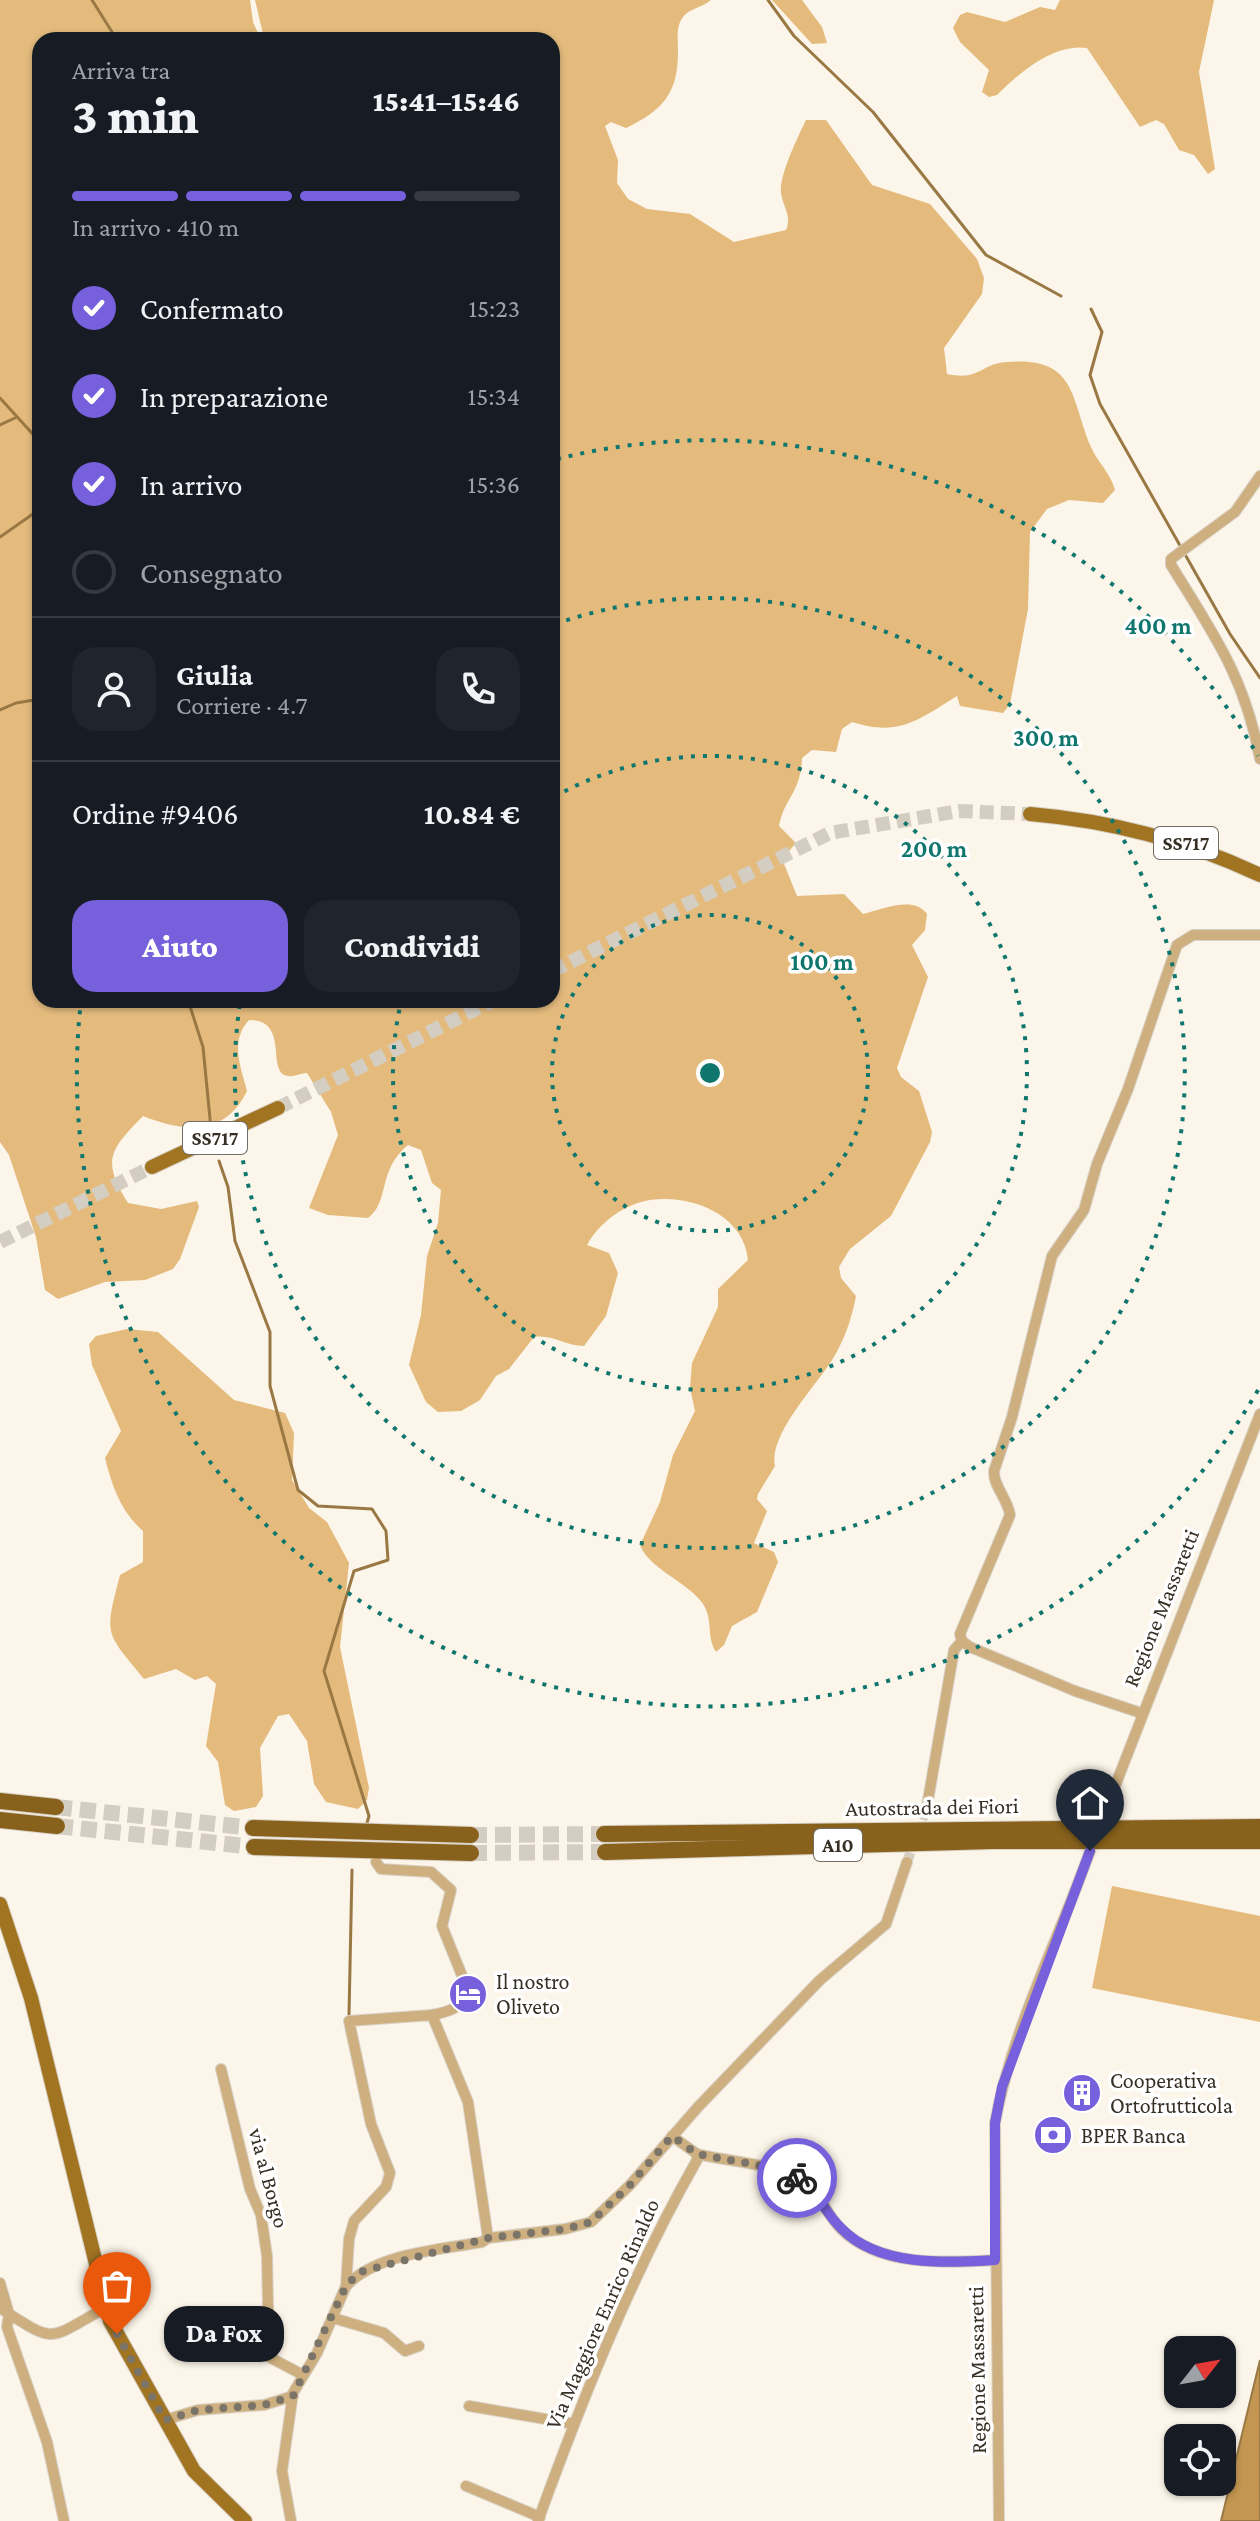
<!DOCTYPE html>
<html lang="it">
<head>
<meta charset="utf-8">
<style>
  body { margin:0; font-family:"Crimson Pro",serif; background:#20242c; color:#f1f3f6; height:100vh; display:flex; flex-direction:column; font-size:30px; white-space:nowrap }
  * { box-sizing:border-box; margin:0 }
  p { font-size:26px; color:#9ea1a6 }
  .icon { flex:none; width:44px; height:44px; fill:none; stroke:currentColor; stroke-width:2; stroke-linecap:round; stroke-linejoin:round }
  .map { position:relative; flex:1; overflow:hidden }
  .details { position:absolute; left:32px; top:32px; width:528px; height:976px; display:flex; flex-direction:column; background:#171b24; border-radius:24px; box-shadow:0 2px 6px #0004 }
  .details>* { flex:none }
  .needle { width:52px; rotate:59deg }
  .tools { position:absolute; left:1164px; top:2336px; display:grid; gap:16px }
  .tools a { display:grid; place-items:center; width:72px; height:72px; border-radius:16px; background:#171b24; box-shadow:0 2px 6px #0004; font-size:40px }
  .pin { position:absolute; display:grid; place-items:center; width:68px; height:68px; color:#fff; margin:-82px -34px; border-radius:50% 50% 50% 0; rotate:-45deg; box-shadow:0 0 8px #0007 }
  .pin .icon { rotate:45deg }
  .courier { position:absolute; display:grid; place-items:center; width:80px; height:80px; margin:-40px; border:6px solid #7660db; border-radius:50%; background:#fff; color:#222; box-shadow:0 2px 10px #0007 }
  .bubble { position:absolute; height:56px; border-radius:24px; background:#171b24; box-shadow:0 2px 6px #0004; font-size:26px; font-weight:800; line-height:56px; text-align:center }
  .overview em { font-style:normal; font-weight:800 }
  .overview div { display:flex; flex-direction:column-reverse }
  .overview { display:flex; align-items:center; justify-content:space-between; height:136px; padding:0 40px }
  h1 { font-size:52px; font-weight:800; line-height:60px }
  .bar { display:grid; grid-template-columns:repeat(4,1fr); gap:12px 8px; align-content:center; height:96px; padding:0 40px }
  .bar i { height:10px; border-radius:6px; background:#363941 }
  .bar .active { background:#7660db }
  .bar p { grid-column:span 4 }
  .line { display:flex; align-items:center; gap:20px; padding:0 40px; border-top:2px solid #363941 }
  .line div { flex:1 }
  .round { display:grid; place-items:center; flex:none; width:84px; height:84px; border-radius:24px; background:#20242c }
  ol { padding:0 40px; list-style:none }
  li { display:flex; align-items:center; gap:24px; height:88px }
  li p { margin-inline-start:auto }
  li .icon { padding:8px; border-radius:50%; background:#7660db; color:#fff; stroke-width:4 }
  li:last-child { color:#9ea1a6 }
  li i { width:44px; height:44px; border:4px solid #363941; border-radius:50% }
  .action { display:flex; gap:16px; margin-top:auto; padding:16px 40px }
  .action a { flex:1; height:92px; border-radius:24px; background:#7660db; color:#fff; font-size:32px; font-weight:800; line-height:92px; text-align:center }
  .action a+a { background:#20242c; color:#f1f3f6 }
  .map>svg:first-child { display:block }
</style>
</head>
<body>
<div class="map">
<svg width="1260" height="2521" viewBox="0 0 1260 2521">
  <rect width="100%" height="100%" fill="#fcf5e9"/>
  <g fill="#e4bb7d">
    <path d="M0,0H250L253,22L261,40H40V1000H552V40H268L263,34L255,0H711C700,9 688,8 681,20C676,29 678,41 678,51C678,94 663,110 626,128L611,122L605,126L618,160L617,183L628,199L647,209L690,214L734,242L786,230C792,216 783,207 781,193C779,175 798,137 806,120H826L872,185L930,204L977,259L984,278L982,294L944,348L947,374C980,381 980,364 1006,362C1077,356 1070,397 1091,447C1098,463 1110,472 1115,490L1103,503L1069,500L1047,509L1030,532L1028,609L1010,704L1003,713L960,706L957,696C918,720 899,737 852,722L842,729L836,752L812,750L802,758C801,793 784,798 779,826L796,843L782,859L797,896L844,894L863,914C882,910 913,895 927,914L925,930L912,945L928,977L897,1068L901,1077L919,1091L932,1132L930,1142L891,1216L850,1249L839,1267L841,1278L856,1296C852,1318 844,1341 832,1360C816,1386 768,1435 775,1466L758,1494L757,1499L767,1511L754,1543L774,1552L778,1562L757,1612L732,1626L724,1645L716,1652C705,1635 715,1617 700,1600C683,1580 649,1568 640,1545L660,1502L673,1455L695,1411L690,1388L692,1363L718,1307V1289L748,1260C744,1215 692,1194 650,1200C624,1204 599,1223 587,1245L609,1253L618,1273L606,1316L584,1346C565,1346 553,1334 534,1337L509,1369L496,1376L480,1400L461,1411L438,1412L426,1402L409,1365L421,1315L427,1256L438,1223L441,1190L432,1183L421,1150L408,1145C377,1170 390,1202 368,1218L328,1215L309,1208L338,1135L331,1112L307,1073C302,1073 293,1077 288,1076C265,1073 291,1020 249,1020C230,1041 240,1065 247,1091C225,1137 183,1132 143,1116C110,1150 101,1160 128,1203L161,1209L197,1201L199,1207L180,1259L173,1269L145,1280L105,1282L58,1299L45,1290L36,1237L9,1155L0,1142Z"/>
    <path d="M772,0H802L822,27L827,43L812,44Z"/>
    <path d="M1060,0H1214L1199,72L1215,169L1208,174L1194,155L1179,150L1164,124L1156,120L1140,127L1087,48C1054,43 1019,73 997,95L989,97L982,92L989,70L960,42L953,28L960,15L967,12L1005,22L1040,7L1055,10Z"/>
    <path d="M127,1329L158,1332L234,1400L285,1413L294,1433L292,1480L309,1508L327,1522L349,1563L340,1647L369,1788L367,1800L358,1809L326,1802L314,1784L307,1741L289,1714L278,1716L260,1748L263,1796L256,1807L234,1811L225,1805L218,1762L206,1746L216,1684L207,1676L195,1680L176,1669L144,1679C105,1631 104,1637 120,1575L143,1562V1531C121,1512 112,1486 105,1458L121,1431L92,1365L89,1344L96,1336Z"/>
    <path d="M1112,1886L1260,1916V2022L1092,1988Z"/>
  </g>
  <path fill="#c39752" stroke="#997844" stroke-width="2" d="M1260,2360V2521H1221Z"/>
  <g fill="none" stroke-linecap="round" stroke-linejoin="round">
    <g stroke="#997844" stroke-width="3">
      <path d="M92,0L117,40"/>
      <path d="M768,0L794,36L873,112L986,255L1061,296"/>
      <path d="M1091,309L1102,332L1090,375L1100,404L1230,634L1260,678"/>
      <path d="M0,398L40,442"/>
      <path d="M0,425L17,417"/>
      <path d="M0,537L40,509"/>
      <path d="M0,710L16,703L40,699"/>
      <path d="M188,1000L203,1047L211,1129"/>
      <path d="M219,1161L228,1187L235,1241L270,1332V1386L298,1490L318,1506L372,1509L386,1531L388,1560L354,1571L324,1671L369,1816L367,1823"/>
      <path d="M349,2015L352,1870"/>
    </g>
    <path stroke="#d4cdc2" stroke-width="10" stroke-dasharray="10 5" stroke-linecap="butt" d="M907,1862L927,1806"/>
    <g stroke="#d4cdc2" stroke-width="14" stroke-dasharray="14 7" stroke-linecap="butt">
      <path d="M552,971L830,833L959,811L1030,814"/>
      <path d="M278,1108L494,1000"/>
      <path d="M0,1242L152,1167"/>
    </g>
    <g stroke="#d4cdc2" stroke-width="16" stroke-dasharray="16 8" stroke-linecap="butt">
      <path d="M56,1807L253,1828"/>
      <path d="M57,1826L254,1847"/>
      <path d="M471,1835L604,1834"/>
      <path d="M471,1853L605,1852"/>
    </g>
    <g stroke="#d8d1c6" stroke-width="12">
      <g id="minor">
        <path d="M1260,476L1235,512L1171,559V565C1213,633 1245,677 1260,759"/>
        <path d="M1141,1713L1075,1691L970,1647L962,1641L960,1634L1010,1515C1008,1499 993,1486 994,1471L1012,1417L1052,1256L1084,1210L1097,1164L1128,1089L1177,945L1193,935H1260"/>
        <path d="M927,1806L954,1650L962,1641"/>
        <path d="M1103,1817L1260,1414"/>
        <path d="M376,1862L381,1869L431,1872L451,1890L442,1926L469,1993C462,2008 447,2012 432,2015"/>
        <path d="M221,2069L250,2189L261,2215L267,2256L269,2357L303,2375"/>
        <path d="M697,2154C730,2162 767,2162 798,2179C821,2191 824,2212 841,2229C879,2267 946,2263 995,2260"/>
        <path d="M0,2283L9,2314L7,2327L47,2442L64,2521"/>
        <path d="M346,2286C377,2253 440,2250 482,2242L488,2238L565,2229L591,2222L630,2185L698,2107L820,1980L886,1924L907,1862"/>
        <path d="M0,2308C57,2345 47,2340 105,2308"/>
        <path d="M333,2318L384,2333L405,2351L419,2346"/>
        <path d="M469,2406L574,2424"/>
        <path d="M165,2420L198,2410L264,2405L293,2396"/>
        <path d="M466,2486L540,2517"/>
        <path d="M291,2521L282,2471L293,2393L317,2353L346,2286L349,2239L354,2221L386,2187L390,2173L371,2124L349,2021L432,2015L468,2102L488,2238"/>
        <path d="M538,2521C583,2397 632,2274 697,2160V2154L672,2136"/>
        <path d="M999,2521L995,2123C1012,2029 1058,1941 1090,1851"/>
      </g>
    </g>
    <g stroke="#d8d1c6" stroke-width="16">
      <g id="major">
        <path d="M1030,814C1112,821 1186,840 1260,875"/>
        <path d="M152,1167L278,1108"/>
        <path d="M0,1904L31,1998L110,2321L194,2471L245,2521"/>
      </g>
    </g>
    <g stroke="#d8d1c6" stroke-width="18">
      <g id="highway">
        <path d="M0,1801L56,1807"/>
        <path d="M0,1820L57,1826"/>
        <path d="M253,1828L471,1835"/>
        <path d="M604,1834L1260,1827"/>
        <path d="M254,1847L471,1853"/>
        <path d="M605,1852L992,1841H1260"/>
      </g>
    </g>
    <use href="#minor" stroke="#ceaf7f" stroke-width="10"/>
    <use href="#major" stroke="#a17422" stroke-width="14"/>
    <use href="#highway" stroke="#88611c" stroke-width="16"/>
  </g>
  <g fill="none" stroke-linecap="round" stroke-linejoin="round">
    <path stroke="#7b7469" stroke-width="8" stroke-dasharray="0 14.4" d="M117,2334L165,2420L198,2410L264,2405L293,2396L346,2286L360,2272L488,2238L565,2229L591,2222L630,2185L672,2136L697,2154L773,2168L797,2178"/>
    <path stroke="#7660db" stroke-width="10" d="M797,2178C819,2191 823,2211 841,2228C878,2267 946,2263 995,2260V2123L1002,2087L1090,1851"/>
  </g>
  <g fill="none" stroke="#0f766e" stroke-width="4" stroke-dasharray="4 8">
    <circle cx="710" cy="1073" r="158"/>
    <path d="M554 797A317 317 0 1 1 401 1002"/>
    <path d="M555 624A475 475 0 1 1 240 1003"/>
    <path d="M1258 1390A633 633 0 0 1 81 1001M557 459A633 633 0 0 1 1258 756"/>
  </g>
  <defs>
    <g id="hotel-disc" transform="scale(2)"><circle r="9.5" fill="#7660db" stroke="#fff"/><path d="M-6-4.5h1.5V1H6V5H4.5V3h-9V5H-6ZM-4 0a1.8 1.8 0 1 1 3.6 0ZM.5 0V-2.5h3Q6-2.5 6 0Z" fill="#fff"/></g>
    <g id="building-disc" transform="scale(2)"><circle r="9.5" fill="#7660db" stroke="#fff"/><path d="M-4-6H4V6H1V3H-1V6H-4ZM-2.5-4.3h1.7v1.8h-1.7ZM.8-4.3h1.7v1.8H.8ZM-2.5-1h1.7V.8h-1.7ZM.8-1h1.7V.8H.8Z" fill="#fff"/></g>
    <g id="bank-disc" transform="scale(2)"><circle r="9.5" fill="#7660db" stroke="#fff"/><path d="M-6-4H6V4H-6ZM0-2.3a2.3 2.3 0 1 0 0 4.6a2.3 2.3 0 1 0 0-4.6Z" fill="#fff"/></g>
  </defs>
  <g fill-rule="evenodd">
    <use href="#hotel-disc" x="468" y="1994"/>
    <use href="#building-disc" x="1082" y="2093"/>
    <use href="#bank-disc" x="1053" y="2135"/>
  </g>
  <g text-anchor="middle" dominant-baseline="central" stroke-width="7" stroke-linejoin="round" paint-order="stroke">
    <g fill="#fff" stroke="#726d66" stroke-width="2">
      <rect x="1154" y="827" width="64" height="32" rx="6"/>
      <rect x="183" y="1122" width="64" height="32" rx="6"/>
      <rect x="814" y="1829" width="48" height="32" rx="6"/>
    </g>
    <g font-size="20" font-weight="bold" fill="#362f24">
      <text x="1186" y="843">SS717</text>
      <text x="215" y="1138">SS717</text>
      <text x="838" y="1845">A10</text>
    </g>
    <g font-size="22" fill="#362f24" stroke="#fff">
      <text transform="translate(1161 1608) rotate(-68)">Regione Massaretti</text>
      <text transform="translate(932 1807) rotate(-1)">Autostrada dei Fiori</text>
      <text transform="translate(269 2178) rotate(75)">via al Borgo</text>
      <text transform="translate(602 2314) rotate(-66)">Via Maggiore Enrico Rinaldo</text>
      <text transform="translate(977 2370) rotate(-91)">Regione Massaretti</text>
    </g>
    <g font-size="22" fill="#362f24" stroke="#fff" text-anchor="start">
      <text x="496" y="1981">Il nostro<tspan x="496" dy="25">Oliveto</tspan></text>
      <text x="1110" y="2080">Cooperativa<tspan x="1110" dy="25">Ortofrutticola</tspan></text>
      <text x="1081" y="2135">BPER Banca</text>
    </g>
  </g>
  <circle cx="710" cy="1073" r="12" fill="#0f766e" stroke="#fff" stroke-width="4"/>
  <g font-size="24" text-anchor="middle" font-weight="bold" fill="#0f766e" stroke="#fff" stroke-width="7" stroke-linejoin="round" paint-order="stroke">
    <text x="1158" y="634">400 m</text>
    <text x="1046" y="746">300 m</text>
    <text x="934" y="857">200 m</text>
    <text x="822" y="970">100 m</text>
  </g>
</svg>
<div class="tools">
<a><svg class="needle" viewBox="-14 -14 28 28"><path d="M0-13l5 13h-10z" fill="#e53935"/><path d="M0 13l5-13h-10z" fill="#9ea1a6"/></svg></a>
<a><svg class="icon" aria-label="locate" viewBox="0 0 24 24"><circle cx="12" cy="12" r="6"/><path d="M12 2v4M12 18v4M2 12h4M18 12h4"/></svg></a>
</div>
<div class="pin" style="left:117px;top:2334px;background:#ea580c"><svg class="icon" aria-label="bag" viewBox="0 0 24 24"><path d="M5 8h14l-1 12H6zM9 8a3 3 0 0 1 6 0"/></svg></div>
<div class="pin" style="left:1090px;top:1851px;background:#1f2937"><svg class="icon" aria-label="home" viewBox="0 0 24 24"><path d="M3 11l9-7 9 7M6 9v11h12V9"/></svg></div>
<div class="courier" style="left:797px;top:2178px"><svg class="icon" aria-label="bike" viewBox="0 0 24 24"><circle cx="6" cy="16" r="4"/><circle cx="18" cy="16" r="4"/><path d="M6 16l4-8h5l3 8M10 8l3 8H6M13 5h3"/></svg></div>
<div class="bubble" style="left:164px;top:2306px;width:120px">Da Fox</div>
<section class="details">
<div class="overview"><div><h1>3 min</h1><p>Arriva tra</p></div><em>15:41–15:46</em></div>
<div class="bar"><i class="active"></i><i class="active"></i><i class="active"></i><i></i><p>In arrivo · 410 m</p></div>
<ol>
<li><svg class="icon" aria-label="check" viewBox="0 0 24 24"><path d="M5 12l5 5 9-10"/></svg>Confermato<p>15:23</p></li>
<li><svg class="icon" aria-label="check" viewBox="0 0 24 24"><path d="M5 12l5 5 9-10"/></svg>In preparazione<p>15:34</p></li>
<li><svg class="icon" aria-label="check" viewBox="0 0 24 24"><path d="M5 12l5 5 9-10"/></svg>In arrivo<p>15:36</p></li>
<li><i></i>Consegnato</li>
</ol>
<div class="line" style="height:144px"><a class="round"><svg class="icon" aria-label="person" viewBox="0 0 24 24"><circle cx="12" cy="8" r="4"/><path d="M4 21q1-7 8-7t8 7"/></svg></a><div><b>Giulia</b><p>Corriere · 4.7</p></div><a class="round"><svg class="icon" aria-label="phone" viewBox="0 0 24 24"><path d="M5 4h4l2 5-3 2q2 4 5 5l2-3 5 2v4C11 20 4 13 5 4z"/></svg></a></div>
<div class="line" style="height:104px"><div>Ordine #9406</div><b>10.84 €</b></div>
<div class="action"><a>Aiuto</a><a>Condividi</a></div>
</section>
</div>
</body>
</html>
